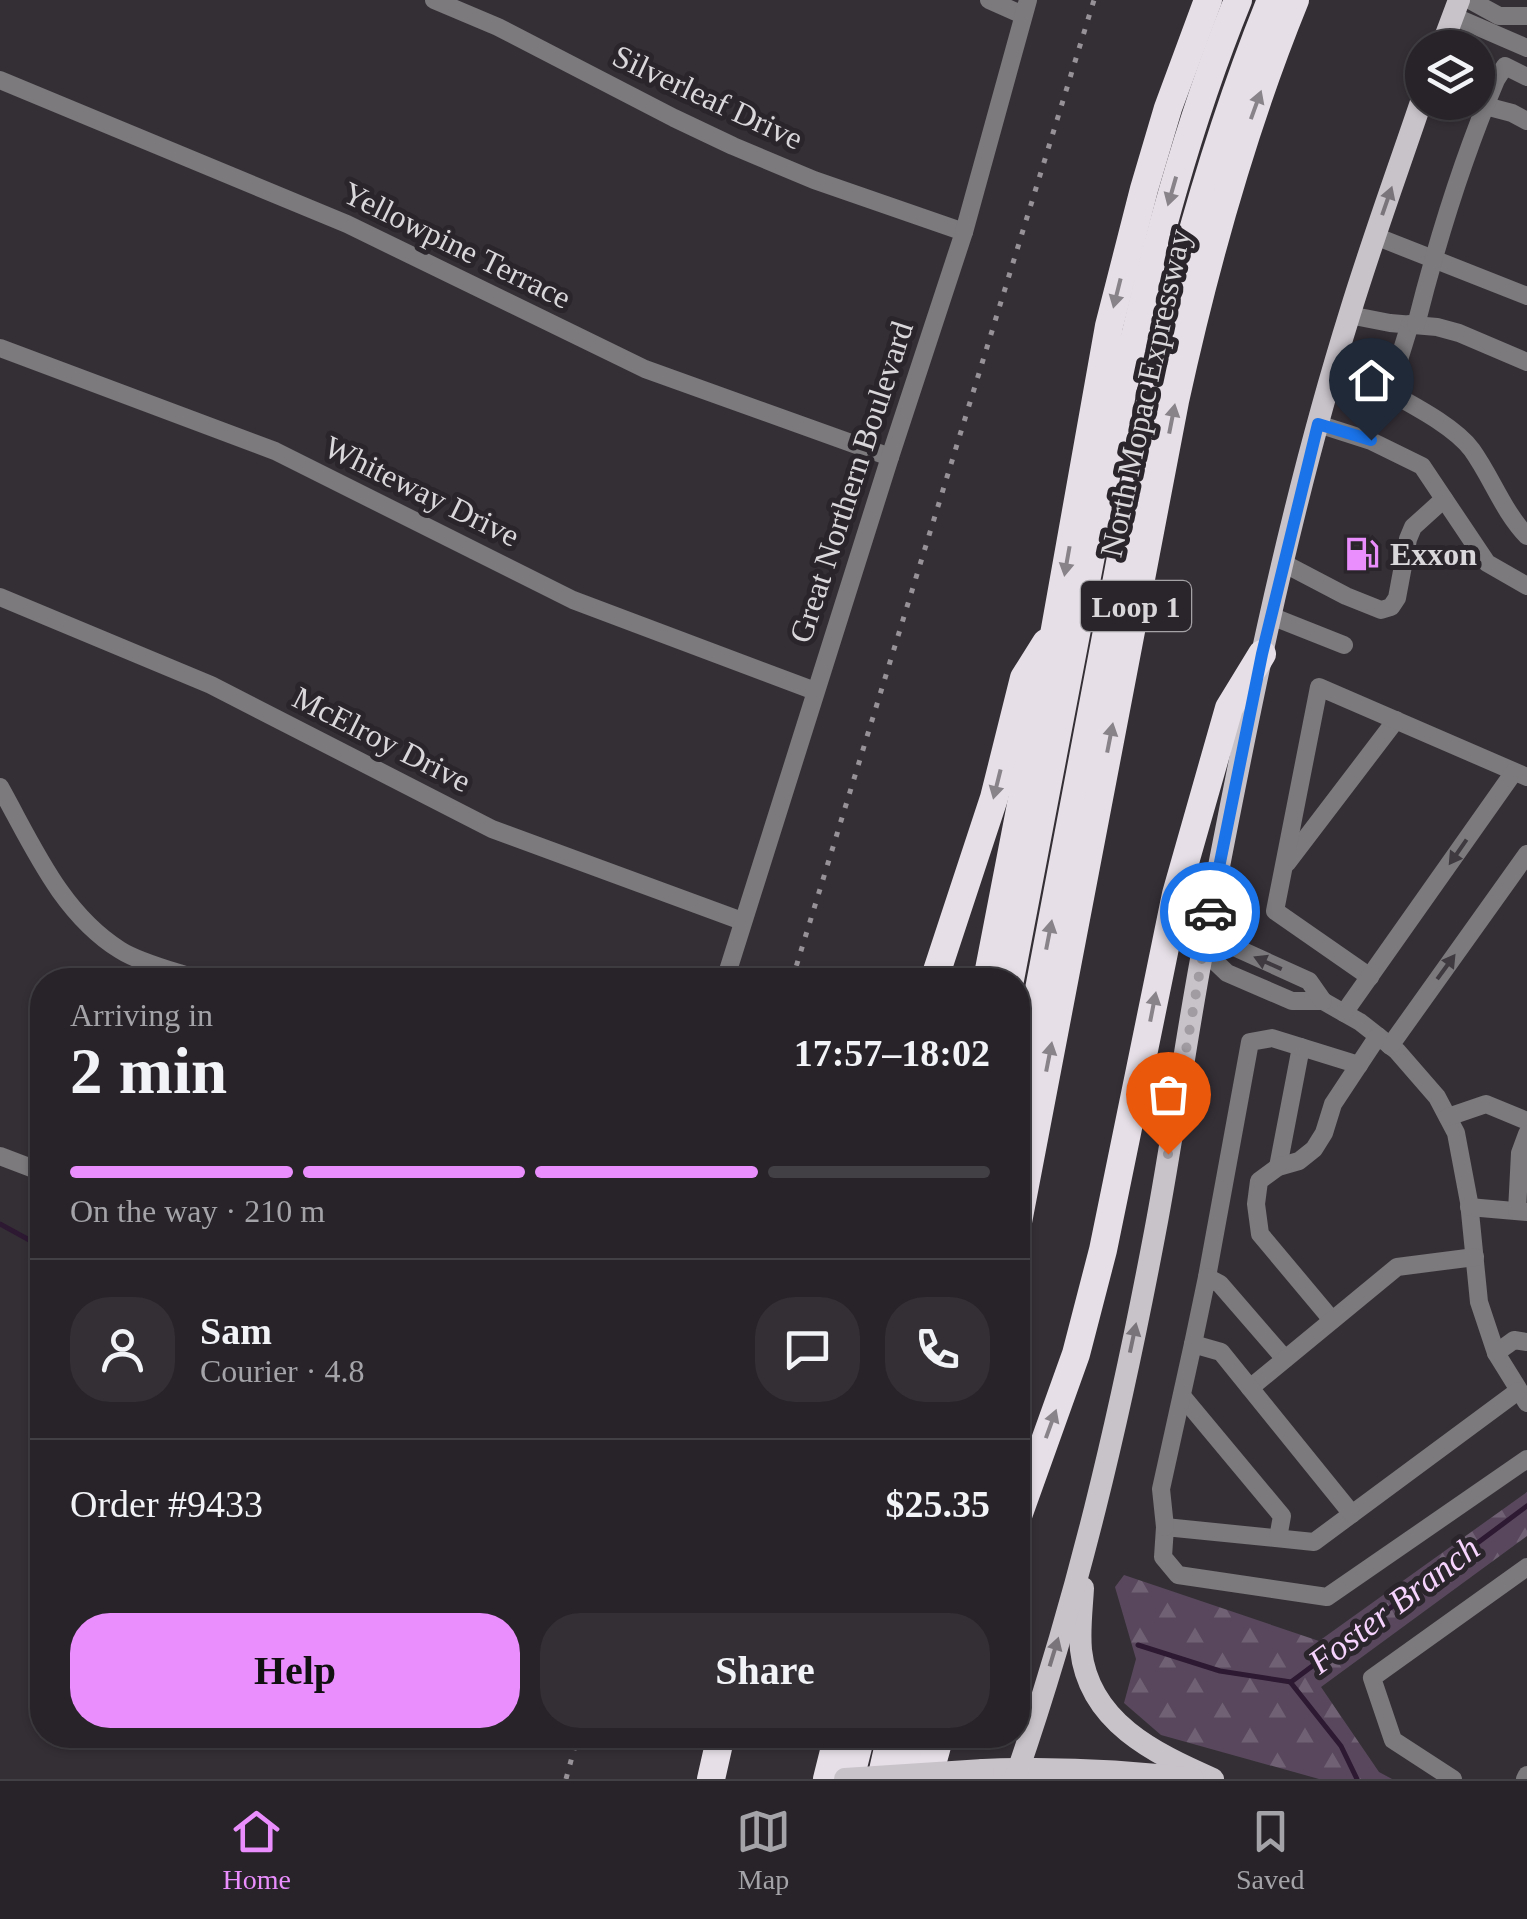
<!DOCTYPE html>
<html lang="en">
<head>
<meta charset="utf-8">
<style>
  body { margin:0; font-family:"Times New Roman",serif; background:#332f34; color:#f1f3f6; height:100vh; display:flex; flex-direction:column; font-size:38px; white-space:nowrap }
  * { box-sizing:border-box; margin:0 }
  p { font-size:32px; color:#a4a4a8 }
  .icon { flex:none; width:55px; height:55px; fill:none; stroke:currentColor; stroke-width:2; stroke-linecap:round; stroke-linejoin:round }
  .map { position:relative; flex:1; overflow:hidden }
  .panel { position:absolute; left:30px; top:968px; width:1000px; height:780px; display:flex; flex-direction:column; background:#272328; border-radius:40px; box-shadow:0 2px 8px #0004,0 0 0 2px #434045 }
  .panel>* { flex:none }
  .buttons { position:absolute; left:1405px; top:30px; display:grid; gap:20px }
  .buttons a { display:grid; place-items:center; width:90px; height:90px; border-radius:50%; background:#272328; box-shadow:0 2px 8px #0004,0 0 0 2px #434045; font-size:50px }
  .pin { position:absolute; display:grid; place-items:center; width:85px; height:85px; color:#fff; margin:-102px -42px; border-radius:50% 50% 50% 0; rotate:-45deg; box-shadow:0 0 10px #0007 }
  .pin .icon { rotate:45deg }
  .courier { position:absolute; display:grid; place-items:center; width:100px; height:100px; margin:-50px; border:8px solid #1a73e8; border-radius:50%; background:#fff; color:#222; box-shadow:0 2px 12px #0007 }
  .head em { font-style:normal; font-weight:700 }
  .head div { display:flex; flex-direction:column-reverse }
  .head { display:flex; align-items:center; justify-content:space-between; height:170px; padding:0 40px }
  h1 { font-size:65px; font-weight:700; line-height:75px }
  .bar { display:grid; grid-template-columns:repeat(4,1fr); gap:15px 10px; align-content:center; height:120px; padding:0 40px }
  .bar i { height:12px; border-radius:8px; background:#434045 }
  .bar .active { background:#ea8dfd }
  .bar p { grid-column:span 4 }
  .line { display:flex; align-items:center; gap:25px; padding:0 40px; border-top:2px solid #434045 }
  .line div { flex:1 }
  .round { display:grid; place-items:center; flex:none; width:105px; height:105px; border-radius:40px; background:#332f34 }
  .primary-button { display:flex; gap:20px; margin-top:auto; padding:20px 40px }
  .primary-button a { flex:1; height:115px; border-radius:40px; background:#ea8dfd; color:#111; font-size:40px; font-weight:700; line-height:115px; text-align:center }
  .primary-button a+a { background:#332f34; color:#f1f3f6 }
  .tabs { display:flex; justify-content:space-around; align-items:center; height:140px; border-top:2px solid #434045; background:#272328; font-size:28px; color:#a4a4a8 }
  .tabs a { display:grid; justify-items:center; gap:5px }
  .tabs .active { color:#ea8dfd }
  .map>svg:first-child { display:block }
</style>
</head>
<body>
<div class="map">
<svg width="1527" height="1779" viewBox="0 0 1527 1779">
  <defs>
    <pattern id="forest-firs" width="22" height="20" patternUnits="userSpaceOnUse" patternTransform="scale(2.5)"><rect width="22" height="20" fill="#59485d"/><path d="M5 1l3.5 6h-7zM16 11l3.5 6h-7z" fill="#706274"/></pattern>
  </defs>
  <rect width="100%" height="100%" fill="#342f35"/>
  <path fill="url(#forest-firs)" d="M1527,1492V1536L1321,1687L1379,1772L1392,1779H1319L1161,1735L1124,1703L1136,1659L1115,1587L1124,1575L1319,1641Z"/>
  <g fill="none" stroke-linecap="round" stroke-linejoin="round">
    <g stroke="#2d1932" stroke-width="5">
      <path d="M0,1224L42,1247"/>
      <path d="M1138,1645L1220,1671L1291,1682L1527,1506"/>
      <path d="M1291,1683L1341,1746L1357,1779"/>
    </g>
    <g stroke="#7c7a7d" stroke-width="18">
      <path d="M434,0L498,27L674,118L733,146L814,180L964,232"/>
      <path d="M989,0L1023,15"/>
      <path d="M1470,0L1499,16H1527"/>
      <path d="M1453,16L1527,48"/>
      <path d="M0,80L347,224L645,369L890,457"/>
      <path d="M1474,103L1512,113L1527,121"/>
      <path d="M1375,236L1527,296"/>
      <path d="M1349,315L1390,323L1437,327L1459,333L1527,362"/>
      <path d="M1410,324L1389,392C1414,406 1455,427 1472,450C1492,478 1503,511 1527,536"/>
      <path d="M1416,325C1437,241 1462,160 1496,80L1505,66L1527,77"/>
      <path d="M0,348L275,451L573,600L815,691"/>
      <path d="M1318,424L1371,441L1422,466L1487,563L1527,586"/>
      <path d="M1283,563L1346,596L1381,610L1391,607L1397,598L1408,539L1413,527L1444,499"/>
      <path d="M0,597L211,685L492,829L742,921"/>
      <path d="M1271,616L1344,645"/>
      <path d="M0,787C33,846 61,913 120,950C140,963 178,972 201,980"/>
      <path d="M1287,863L1396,720"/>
      <path d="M1203,950L1227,973L1292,1001H1323L1360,1022L1397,1051L1437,1097L1456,1133L1469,1202L1479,1302L1496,1353L1527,1403"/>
      <path d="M1203,950L1232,946L1309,981L1323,1001"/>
      <path d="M1370,977L1275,911L1319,687L1527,777"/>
      <path d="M725,980L890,457L964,232L1028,0"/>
      <path d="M1344,1013L1514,772"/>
      <path d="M1390,1046L1527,854"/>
      <path d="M1448,1117L1486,1104L1527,1121"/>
      <path d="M0,1156L42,1172"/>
      <path d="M1278,1167L1301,1047"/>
      <path d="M1469,1207L1527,1212"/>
      <path d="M1517,1211L1520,1153L1527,1134"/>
      <path d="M1207,1277L1250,1042L1272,1038L1359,1065"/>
      <path d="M1332,1320L1260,1234L1256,1204L1259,1181L1278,1167L1299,1161L1314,1149L1324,1133L1333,1104L1378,1036"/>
      <path d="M1193,1344L1207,1277L1220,1284L1285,1359"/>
      <path d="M1496,1353L1514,1340L1527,1342"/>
      <path d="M1250,1388L1397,1267L1475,1257"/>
      <path d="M1518,1391L1314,1542L1165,1527L1163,1557L1178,1575L1327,1597L1527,1459"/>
      <path d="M1182,1396L1282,1516L1278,1538"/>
      <path d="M1165,1527L1161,1489L1193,1344L1221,1352L1352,1514"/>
      <path d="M1453,1779L1393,1740L1372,1678L1527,1567"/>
      <path d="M1525,1779L1527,1775"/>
    </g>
    <g stroke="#c8c2c9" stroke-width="22">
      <path d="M1441,48L1459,0"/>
      <path d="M1083,1588C1082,1608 1079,1629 1081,1650C1089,1722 1154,1753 1213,1779"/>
      <path d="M983,1770C1054,1767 1123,1770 1193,1779"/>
      <path d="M1015,1779C1077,1601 1120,1417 1155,1232C1173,1138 1185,1043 1203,949C1244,735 1285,521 1350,313C1372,241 1398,170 1422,99"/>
    </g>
    <g stroke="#e6dfe7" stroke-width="28">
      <path d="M934,980L994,798L1024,678L1046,643"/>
      <path d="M987,980L1055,629L1109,326L1144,189L1168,108L1208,0"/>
      <path d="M1010,980L1123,388C1153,256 1187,125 1238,0"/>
      <path d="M1018,1100L1152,394C1182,259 1219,128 1271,0"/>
      <path d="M1018,1222L1175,401C1205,264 1242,130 1295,0"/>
      <path d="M1018,1516L1076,1354L1103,1250L1176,894L1229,708L1262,654"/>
      <path d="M711,1779L721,1735"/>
      <path d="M827,1779L838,1735"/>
      <path d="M850,1779L861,1735"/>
      <path d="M881,1779L891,1735"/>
      <path d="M905,1779L915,1735"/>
      <path d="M928,1779L940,1735"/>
    </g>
    <g stroke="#969297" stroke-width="5" stroke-dasharray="5 10" stroke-linecap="butt">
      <path d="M792,980L1094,0"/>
      <path d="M566,1779L578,1735"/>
    </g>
    <path stroke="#c8c2c9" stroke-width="22" d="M845,1779L983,1770"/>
  </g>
  <defs><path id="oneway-solid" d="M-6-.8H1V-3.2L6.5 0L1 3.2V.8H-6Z" transform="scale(2.5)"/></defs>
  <g fill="#888289">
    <use href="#oneway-solid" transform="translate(1256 105) rotate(-70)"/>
    <use href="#oneway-solid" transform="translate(1172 191) rotate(106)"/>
    <use href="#oneway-solid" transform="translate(1117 293) rotate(104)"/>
    <use href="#oneway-solid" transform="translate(1172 419) rotate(-79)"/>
    <use href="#oneway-solid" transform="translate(1067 561) rotate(100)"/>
    <use href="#oneway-solid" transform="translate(1110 738) rotate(-79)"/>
    <use href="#oneway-solid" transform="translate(997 784) rotate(104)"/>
    <use href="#oneway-solid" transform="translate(1049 935) rotate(-79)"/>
    <use href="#oneway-solid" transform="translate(1153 1007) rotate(-79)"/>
    <use href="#oneway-solid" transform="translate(1049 1057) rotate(-79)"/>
    <use href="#oneway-solid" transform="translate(1051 1424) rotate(-70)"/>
  </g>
  <g fill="#79747a">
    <use href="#oneway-solid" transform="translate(1387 201) rotate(-71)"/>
    <use href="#oneway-solid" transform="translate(1133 1338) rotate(-78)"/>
    <use href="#oneway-solid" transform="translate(1054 1652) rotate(-73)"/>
  </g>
  <g fill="#3e3a40">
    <use href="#oneway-solid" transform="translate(1458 852) rotate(125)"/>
    <use href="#oneway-solid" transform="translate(1268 963) rotate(-156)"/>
    <use href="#oneway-solid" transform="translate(1446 967) rotate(-54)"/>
  </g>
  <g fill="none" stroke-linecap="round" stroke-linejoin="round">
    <path stroke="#a09ca1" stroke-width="10" stroke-dasharray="0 18" d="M1168,1154L1210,912"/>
    <path stroke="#1a73e8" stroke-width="12" d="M1210,912L1262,654L1318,424L1371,440"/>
  </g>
  <defs>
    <g id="fuel-bare" transform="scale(2.7)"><path d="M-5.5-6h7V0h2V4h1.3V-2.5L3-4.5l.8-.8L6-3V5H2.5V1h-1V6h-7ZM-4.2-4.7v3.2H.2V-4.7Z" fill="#ea8dfd" stroke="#2a252b" stroke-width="2.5" paint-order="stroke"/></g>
  </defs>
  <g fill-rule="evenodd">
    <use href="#fuel-bare" x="1362" y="554"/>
  </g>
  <g text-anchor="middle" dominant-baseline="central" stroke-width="10" stroke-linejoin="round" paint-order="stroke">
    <rect fill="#2a252b" stroke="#a5a2a6" stroke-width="2.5" x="1081" y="581" width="110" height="50" rx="8"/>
    <g font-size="30" font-weight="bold" fill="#dad7db">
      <text x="1136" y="606">Loop 1</text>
    </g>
    <g font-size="32" fill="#dad7db" stroke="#2a252b">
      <text transform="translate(708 97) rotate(25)">Silverleaf Drive</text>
      <text transform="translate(457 245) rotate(26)">Yellowpine Terrace</text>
      <text transform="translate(1145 393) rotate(-78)">North Mopac Expressway</text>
      <text transform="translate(851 482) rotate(-72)">Great Northern Boulevard</text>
      <text transform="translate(422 491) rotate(26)">Whiteway Drive</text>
      <text transform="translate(382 739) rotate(27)">McElroy Drive</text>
    </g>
    <g font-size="32" font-weight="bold" fill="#dad7db" stroke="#2a252b" text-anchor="start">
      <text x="1390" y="554">Exxon</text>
    </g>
    <g font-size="35" font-style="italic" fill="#f6d3fd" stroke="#2a252b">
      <text transform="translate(1394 1605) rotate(-37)">Foster Branch</text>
    </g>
  </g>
</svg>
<div class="buttons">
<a><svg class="icon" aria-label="layers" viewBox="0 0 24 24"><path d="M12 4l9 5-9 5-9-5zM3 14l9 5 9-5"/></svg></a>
</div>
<div class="pin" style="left:1168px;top:1154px;background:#ea580c"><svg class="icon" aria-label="bag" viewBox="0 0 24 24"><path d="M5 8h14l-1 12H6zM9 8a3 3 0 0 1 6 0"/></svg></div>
<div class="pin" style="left:1371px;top:440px;background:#1f2937"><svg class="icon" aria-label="home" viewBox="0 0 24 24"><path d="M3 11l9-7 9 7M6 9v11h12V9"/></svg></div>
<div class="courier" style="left:1210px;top:912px"><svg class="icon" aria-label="car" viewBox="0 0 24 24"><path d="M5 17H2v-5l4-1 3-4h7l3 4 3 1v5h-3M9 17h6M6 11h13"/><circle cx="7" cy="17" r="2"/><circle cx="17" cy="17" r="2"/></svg></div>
<section class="panel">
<div class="head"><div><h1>2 min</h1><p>Arriving in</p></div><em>17:57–18:02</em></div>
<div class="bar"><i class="active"></i><i class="active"></i><i class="active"></i><i></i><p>On the way · 210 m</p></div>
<div class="line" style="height:180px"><a class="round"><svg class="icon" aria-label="person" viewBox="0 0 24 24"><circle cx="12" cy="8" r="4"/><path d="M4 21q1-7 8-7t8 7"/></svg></a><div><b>Sam</b><p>Courier · 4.8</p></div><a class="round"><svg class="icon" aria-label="chat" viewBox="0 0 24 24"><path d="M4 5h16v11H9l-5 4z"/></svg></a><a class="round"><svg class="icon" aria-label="phone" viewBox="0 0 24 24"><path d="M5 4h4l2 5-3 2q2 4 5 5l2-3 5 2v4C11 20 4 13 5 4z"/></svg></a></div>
<div class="line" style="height:130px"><div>Order #9433</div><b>$25.35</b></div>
<div class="primary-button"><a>Help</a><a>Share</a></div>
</section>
</div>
<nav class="tabs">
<a class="active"><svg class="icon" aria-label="home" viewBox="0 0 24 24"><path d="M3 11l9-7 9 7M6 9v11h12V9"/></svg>Home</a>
<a><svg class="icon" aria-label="map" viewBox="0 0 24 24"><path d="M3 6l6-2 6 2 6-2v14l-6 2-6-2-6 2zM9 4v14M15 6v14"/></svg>Map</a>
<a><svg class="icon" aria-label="saved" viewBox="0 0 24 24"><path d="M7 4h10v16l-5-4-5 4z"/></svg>Saved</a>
</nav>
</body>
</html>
